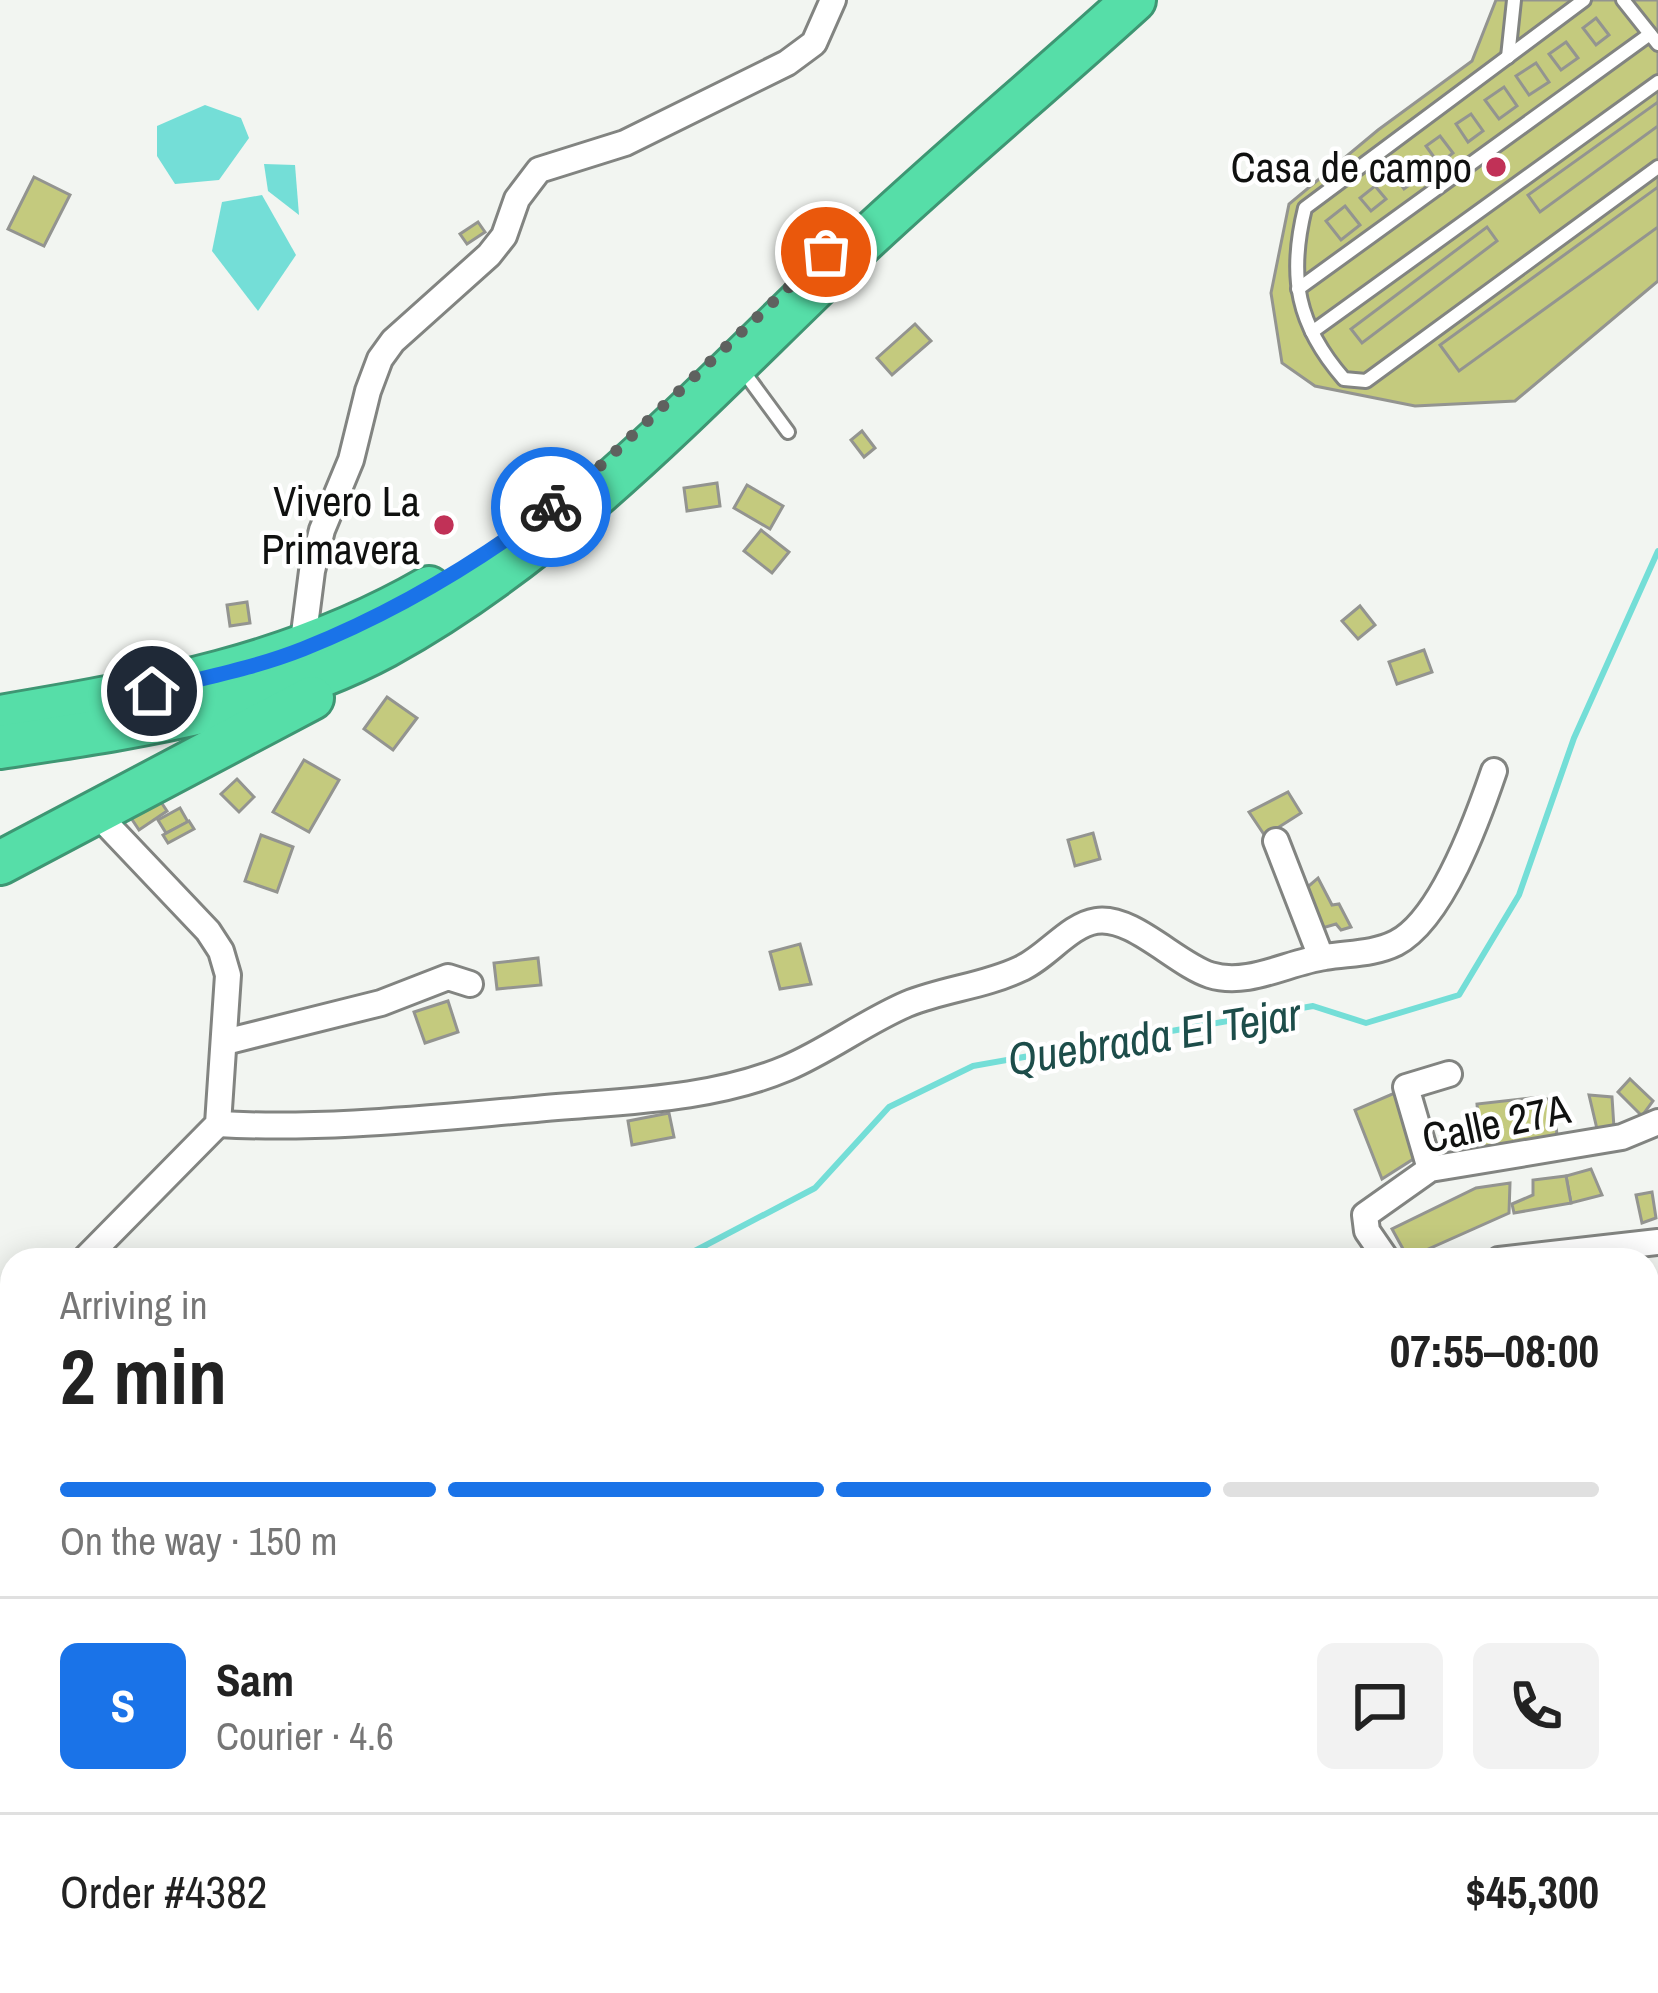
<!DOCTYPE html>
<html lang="en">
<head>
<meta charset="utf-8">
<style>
  body { margin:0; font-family:"Archivo Narrow",sans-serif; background:#f2f2f2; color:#222; height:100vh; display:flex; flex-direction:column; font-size:45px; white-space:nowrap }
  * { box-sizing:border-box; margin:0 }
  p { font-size:39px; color:#767676 }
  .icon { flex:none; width:66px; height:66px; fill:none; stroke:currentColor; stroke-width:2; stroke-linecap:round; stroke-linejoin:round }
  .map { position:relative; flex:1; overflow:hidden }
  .side { position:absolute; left:0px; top:1248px; width:1659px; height:747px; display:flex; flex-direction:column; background:#fff; border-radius:36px 36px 0 0; box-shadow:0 6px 30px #0003 }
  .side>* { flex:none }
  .pin { position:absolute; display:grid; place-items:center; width:102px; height:102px; color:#fff; margin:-51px; border:6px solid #fff; border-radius:50%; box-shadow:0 3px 12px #0007 }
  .courier { position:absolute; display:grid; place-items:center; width:120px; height:120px; margin:-60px; border:9px solid #1a73e8; border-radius:50%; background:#fff; color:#222; box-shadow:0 3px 15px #0007 }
  .overview em { font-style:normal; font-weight:700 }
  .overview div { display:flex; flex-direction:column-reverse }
  .overview { display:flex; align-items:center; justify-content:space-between; height:204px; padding:0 60px }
  h1 { font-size:78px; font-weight:700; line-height:90px }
  .bar { display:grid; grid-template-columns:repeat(4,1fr); gap:18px 12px; align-content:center; height:144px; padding:0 60px }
  .bar i { height:15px; border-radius:9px; background:#e0e0e0 }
  .bar .active { background:#1a73e8 }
  .bar p { grid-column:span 4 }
  .line { display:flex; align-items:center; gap:30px; padding:0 60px; border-top:3px solid #e0e0e0 }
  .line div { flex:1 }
  .round { display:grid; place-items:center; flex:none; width:126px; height:126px; border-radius:18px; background:#f2f2f2 }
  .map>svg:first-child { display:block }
</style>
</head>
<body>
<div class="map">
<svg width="1658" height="1993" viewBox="0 0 1658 1993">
  <rect width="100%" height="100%" fill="#f2f5f1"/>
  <g fill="#dac698">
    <path d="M12,1756V1885L0,1859V1757Z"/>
    <path d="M1658,1808V1970L1647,1957V1819Z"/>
    <path d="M272,1983H419L412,1993H272Z"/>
    <path d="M1514,1983H1626L1635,1993H1507Z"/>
  </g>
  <g fill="#74ded7">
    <path d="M205,105L241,118L249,138L219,180L175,184L157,156V126Z"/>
    <path d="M264,164L295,165L299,215L268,191Z"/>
    <path d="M262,195L296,255L258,311L212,251L222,202Z"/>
  </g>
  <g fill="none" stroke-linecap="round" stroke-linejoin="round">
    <g stroke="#74ded7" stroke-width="6">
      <path d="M634,1260L689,1254L815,1188L889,1107L973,1066L1313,1006L1366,1023L1459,995L1519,895L1574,738L1658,551"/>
      <path d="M0,1520L12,1502"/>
    </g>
  </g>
  <g fill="#c4ca7e" stroke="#939490" stroke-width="3">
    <path d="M1496,0H1658V281L1515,401L1415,406L1315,386L1282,363L1271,293L1289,204L1378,130L1472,61Z"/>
    <path d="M1596,18L1609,35L1596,45L1583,28Z"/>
    <path d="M1566,42L1578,58L1561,70L1549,54Z"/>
    <path d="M1536,63L1549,82L1529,95L1516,76Z"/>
    <path d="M1504,87L1517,106L1499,119L1485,100Z"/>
    <path d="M1658,102V126L1540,212L1528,195Z"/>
    <path d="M1471,114L1483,131L1468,142L1456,124Z"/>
    <path d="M1440,136L1453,153L1439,164L1426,146Z"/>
    <path d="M1407,161L1419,178L1404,189L1392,172Z"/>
    <path d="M34,177L70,195L44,246L8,229Z"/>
    <path d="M1375,186L1386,199L1371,211L1360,198Z"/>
    <path d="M1658,187V227L1459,371L1440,345Z"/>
    <path d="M1345,206L1360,225L1341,240L1326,221Z"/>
    <path d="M478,222L485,232L467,244L460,234Z"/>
    <path d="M1487,227L1497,241L1362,343L1351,329Z"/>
    <path d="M915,324L931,341L892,375L877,358Z"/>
    <path d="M862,431L875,448L864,457L851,440Z"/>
    <path d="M717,483L720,506L687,511L684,488Z"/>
    <path d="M747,485L783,506L770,529L734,508Z"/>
    <path d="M761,530L789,552L772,573L744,551Z"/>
    <path d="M247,602L250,623L230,626L227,605Z"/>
    <path d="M1360,606L1375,625L1358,639L1342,621Z"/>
    <path d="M1424,650L1432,672L1397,684L1389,662Z"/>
    <path d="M387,697L417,718L393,750L364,729Z"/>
    <path d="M304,760L339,780L309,832L273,812Z"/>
    <path d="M237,779L254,797L239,812L221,794Z"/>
    <path d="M1288,792L1301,813L1265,836L1249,812Z"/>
    <path d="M157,796L167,811L139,830L129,815Z"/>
    <path d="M180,808L188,822L166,833L158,820Z"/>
    <path d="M189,821L194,829L168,843L163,835Z"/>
    <path d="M1093,833L1100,859L1075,866L1068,840Z"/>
    <path d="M261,835L293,847L277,892L245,881Z"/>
    <path d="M1318,878L1332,905L1339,904L1351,927L1341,930L1336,924L1319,929L1304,890Z"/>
    <path d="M800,944L811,984L780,989L770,952Z"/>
    <path d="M538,958L541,985L497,989L494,963Z"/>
    <path d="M448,1001L458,1032L425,1043L414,1012Z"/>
    <path d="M1630,1079L1653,1101L1642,1116L1618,1092Z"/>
    <path d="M1397,1092L1418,1156L1382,1179L1355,1110Z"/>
    <path d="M1589,1095L1612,1097L1614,1128L1597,1129Z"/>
    <path d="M1540,1097L1554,1101L1557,1136L1481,1151L1477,1104Z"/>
    <path d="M669,1113L674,1137L632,1145L628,1121Z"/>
    <path d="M1591,1169L1602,1195L1571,1203L1566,1176Z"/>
    <path d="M1566,1176L1571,1203L1514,1213L1512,1204L1533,1195V1180Z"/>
    <path d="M1510,1183L1509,1213L1408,1258L1392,1229L1476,1188Z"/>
    <path d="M1652,1192L1656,1218L1642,1223L1636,1195Z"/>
    <path d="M1658,1551V1592L1647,1603V1563Z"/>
    <path d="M1658,1660V1690L1651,1697L1647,1692V1670Z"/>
    <path d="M748,1983H776L792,1992L742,1993Z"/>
    <path d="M1214,1983H1238L1241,1987L1235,1993H1205Z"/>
    <path d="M1356,1983H1388L1406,1993H1356L1351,1989Z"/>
    <path d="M1450,1983H1470L1482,1993H1440Z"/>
  </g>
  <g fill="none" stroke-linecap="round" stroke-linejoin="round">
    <g stroke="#828481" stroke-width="18">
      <g id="lane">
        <path d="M1584,0L1305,208C1288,277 1297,325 1344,379L1366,381L1658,167"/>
        <path d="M1623,0L1658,44"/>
        <path d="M1508,57L1514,0"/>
        <path d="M1298,289L1650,34"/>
        <path d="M1312,332L1658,82"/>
        <path d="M741,368L788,432"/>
      </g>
    </g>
    <g stroke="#828481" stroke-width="30">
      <g id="street">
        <path d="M302,649L312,571L322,530L351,460L368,391L380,359L393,341L489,255L504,236L517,199L539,170L625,143L787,63L814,43L833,0"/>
        <path d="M1276,841L1321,957"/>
        <path d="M225,1042L381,1003L448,977L470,984"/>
        <path d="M218,1124C324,1130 430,1118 536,1109C619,1101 709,1101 787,1068C829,1050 865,1022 907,1004C944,989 984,986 1020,969C1046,958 1069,925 1096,921C1132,915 1176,964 1210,975C1248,987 1288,962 1325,957C1349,953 1374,954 1396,943C1442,919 1478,818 1494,771"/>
        <path d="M1430,1169L1406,1087L1449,1074"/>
        <path d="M84,1260L218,1124L228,975L221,951L208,931L96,813"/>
        <path d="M1387,1260L1367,1231L1365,1215L1430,1169L1622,1137L1658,1122"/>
        <path d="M1499,1260L1658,1242"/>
        <path d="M1647,1362L1658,1373"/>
        <path d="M0,1366L12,1347"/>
        <path d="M1647,1463L1658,1450"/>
        <path d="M1647,1527L1658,1540"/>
        <path d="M1647,1662L1658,1651"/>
        <path d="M1647,1763L1658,1752"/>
        <path d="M130,1983L135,1993"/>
        <path d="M574,1983L590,1993"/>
        <path d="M1317,1983L1329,1993"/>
        <path d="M1636,1983L1644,1993"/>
        <path d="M443,1993L456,1983"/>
        <path d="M1413,1993L1420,1983"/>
      </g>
    </g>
    <g stroke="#3e9673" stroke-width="48">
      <g id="highway">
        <path d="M0,717C153,691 292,667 429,588"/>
        <path d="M0,747C130,727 268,709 385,646C558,551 695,402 836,267C932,175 1035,90 1134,0"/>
        <path d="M0,863L312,698"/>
      </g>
    </g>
    <use href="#lane" stroke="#fff" stroke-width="12"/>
    <use href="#street" stroke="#fff" stroke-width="24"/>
    <use href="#highway" stroke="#56dea8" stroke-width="42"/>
  </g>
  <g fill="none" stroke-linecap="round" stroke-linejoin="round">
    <path stroke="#5f615f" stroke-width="12" stroke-dasharray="0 21.6" d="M551,507L579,486L826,252"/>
    <path stroke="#1a73e8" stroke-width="15" d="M152,691C203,678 255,668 303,649C393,613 474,565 551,507"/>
  </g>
  <g fill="#c13157" stroke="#fff" stroke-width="4.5">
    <circle cx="1496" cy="167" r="12"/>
    <circle cx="444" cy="525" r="12"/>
  </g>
  <g text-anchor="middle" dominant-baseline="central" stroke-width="9" stroke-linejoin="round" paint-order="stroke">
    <g font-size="42" fill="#101110" stroke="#fff" text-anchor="end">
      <text x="1472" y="167">Casa de campo</text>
      <text x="420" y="501">Vivero La<tspan x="420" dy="48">Primavera</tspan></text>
    </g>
    <g font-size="42" fill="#101110" stroke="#fff">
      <text transform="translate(1496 1123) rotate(-12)">Calle 27A</text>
    </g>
    <g font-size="45" font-style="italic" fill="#1d4d4a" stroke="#fff">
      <text transform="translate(1154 1036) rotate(-9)">Quebrada El Tejar</text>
    </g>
  </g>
</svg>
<div class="pin" style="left:826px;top:252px;background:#ea580c"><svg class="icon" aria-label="bag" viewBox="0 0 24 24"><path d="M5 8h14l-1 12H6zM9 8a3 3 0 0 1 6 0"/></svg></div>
<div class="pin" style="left:152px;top:691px;background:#1f2937"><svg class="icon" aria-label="home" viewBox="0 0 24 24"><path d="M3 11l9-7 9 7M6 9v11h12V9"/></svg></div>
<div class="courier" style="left:551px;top:507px"><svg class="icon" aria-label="bike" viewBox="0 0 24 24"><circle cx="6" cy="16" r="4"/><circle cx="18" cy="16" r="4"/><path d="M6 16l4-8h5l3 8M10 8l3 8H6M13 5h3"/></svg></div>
<section class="side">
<div class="overview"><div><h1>2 min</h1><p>Arriving in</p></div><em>07:55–08:00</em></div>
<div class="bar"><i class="active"></i><i class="active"></i><i class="active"></i><i></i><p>On the way · 150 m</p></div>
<div class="line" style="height:216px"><b class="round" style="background:#1a73e8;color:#fff">S</b><div><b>Sam</b><p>Courier · 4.6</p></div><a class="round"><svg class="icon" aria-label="chat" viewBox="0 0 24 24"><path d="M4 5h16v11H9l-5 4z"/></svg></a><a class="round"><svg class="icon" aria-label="phone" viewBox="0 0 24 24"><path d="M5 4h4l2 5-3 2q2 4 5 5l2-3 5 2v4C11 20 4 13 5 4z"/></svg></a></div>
<div class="line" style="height:156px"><div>Order #4382</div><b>$45,300</b></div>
</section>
</div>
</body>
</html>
